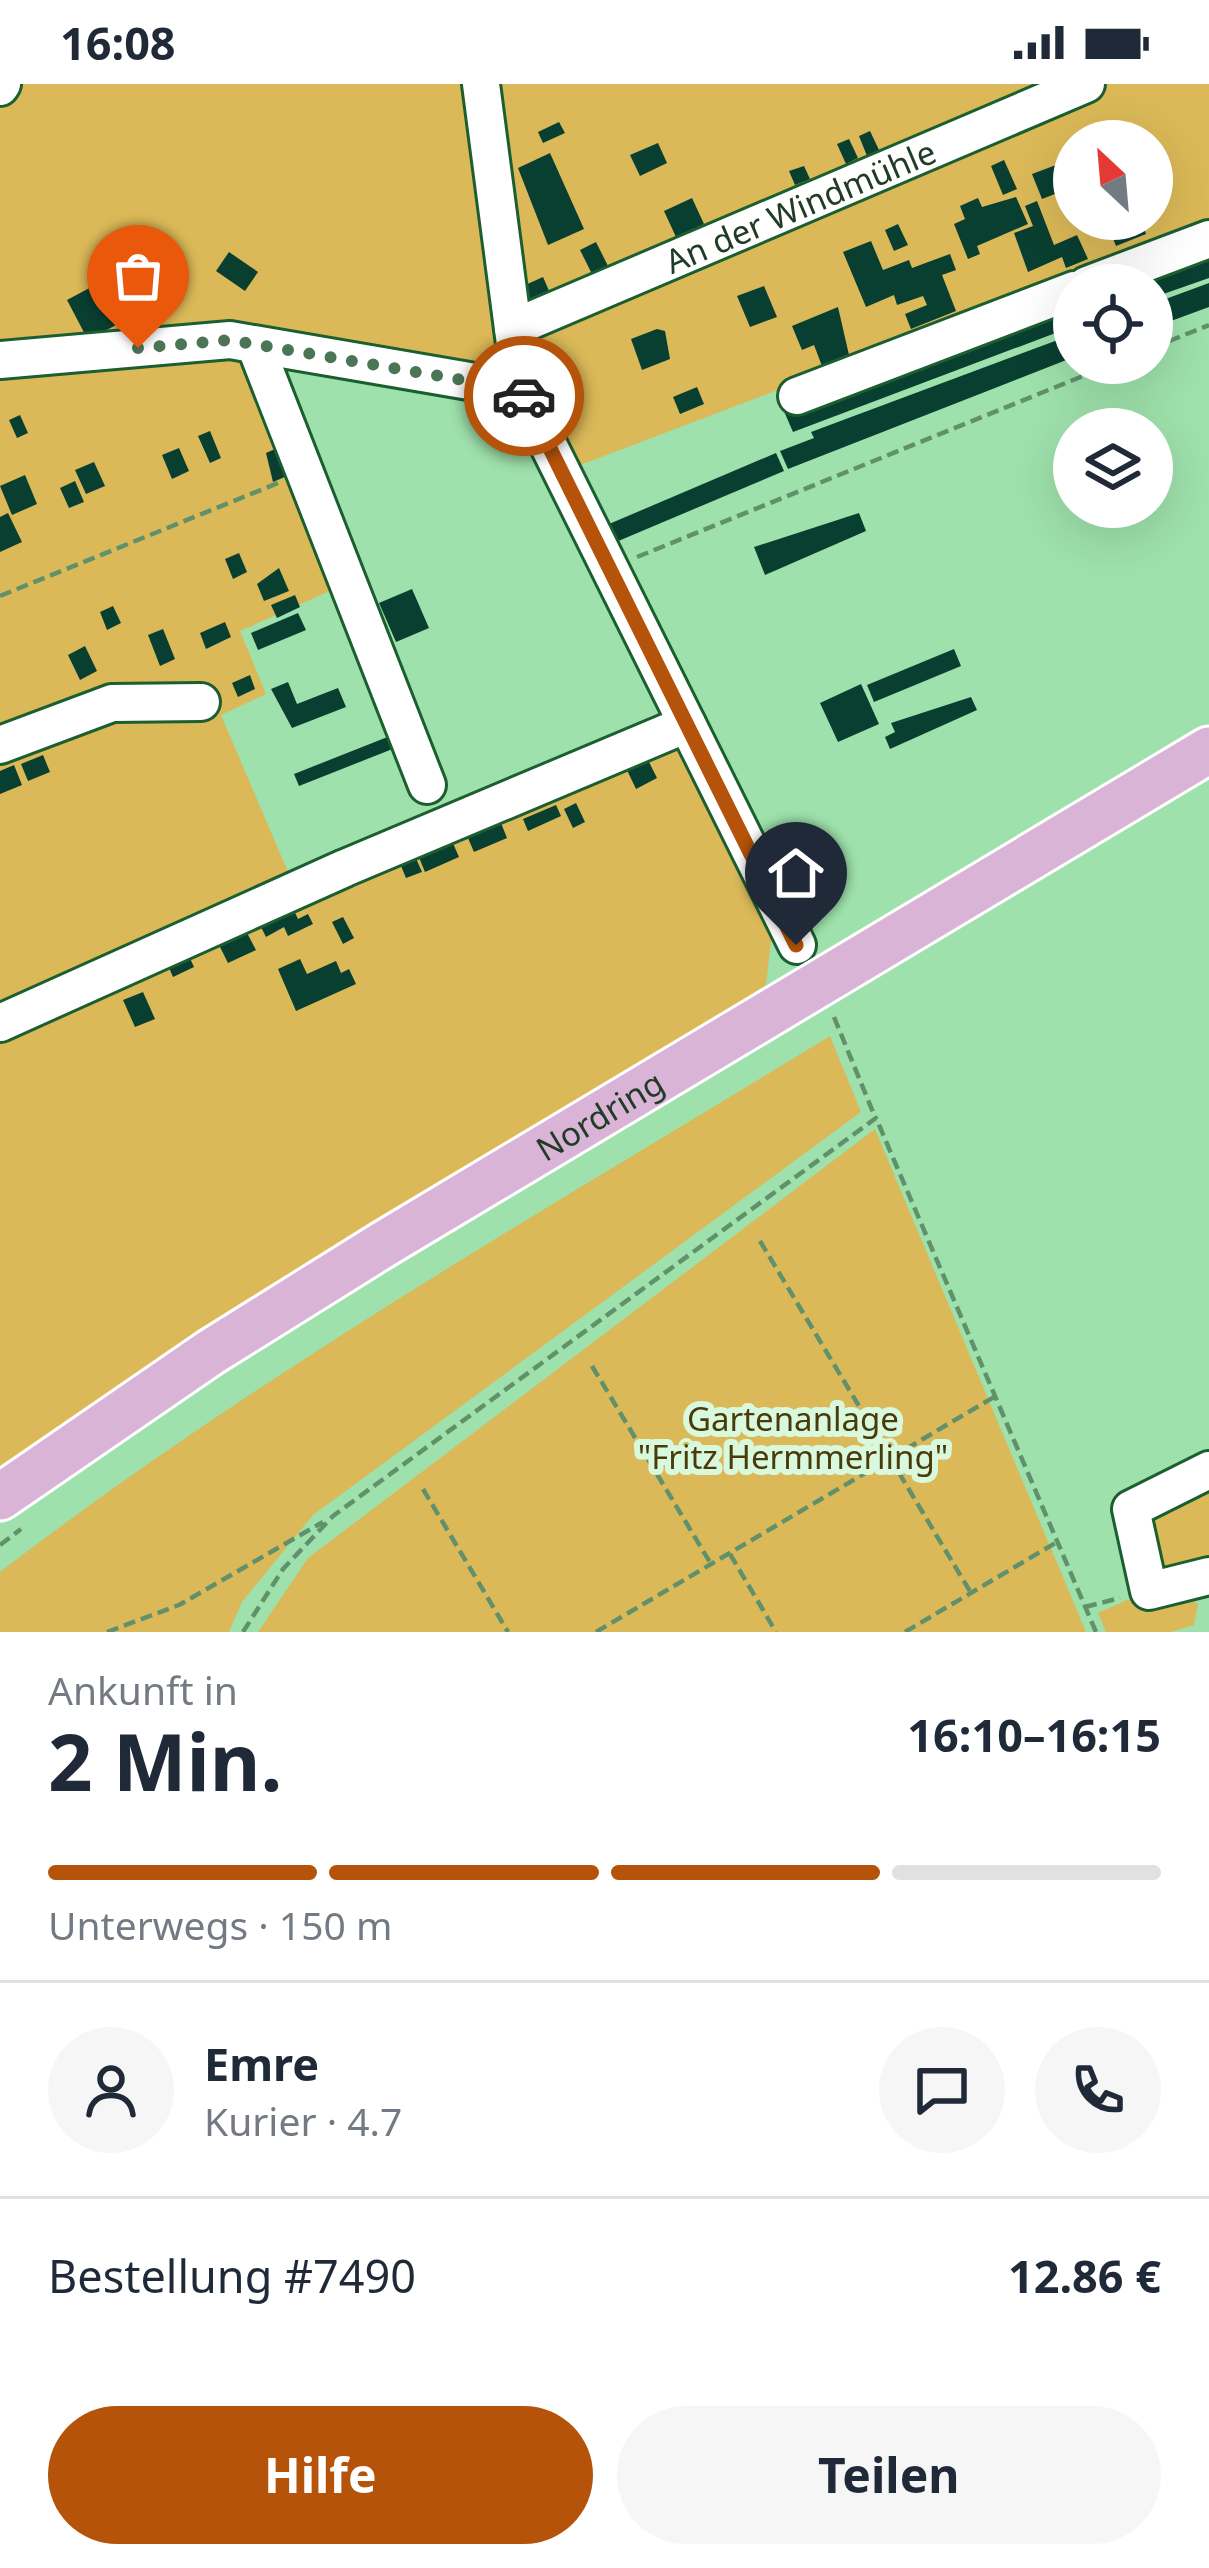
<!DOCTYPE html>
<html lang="de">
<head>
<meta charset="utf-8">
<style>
  body { margin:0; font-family:"Noto Sans",sans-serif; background:#f6f6f7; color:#1f2937; height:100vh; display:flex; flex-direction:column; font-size:45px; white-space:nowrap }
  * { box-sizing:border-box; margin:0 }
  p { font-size:39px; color:#747a83 }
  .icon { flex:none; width:66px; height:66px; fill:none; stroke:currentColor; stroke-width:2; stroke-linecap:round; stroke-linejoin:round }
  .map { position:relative; height:1548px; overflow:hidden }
  .drawer { display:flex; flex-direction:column; background:#fff; flex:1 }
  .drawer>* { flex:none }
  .needle { width:78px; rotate:334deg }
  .controls { position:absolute; left:1053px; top:36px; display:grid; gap:24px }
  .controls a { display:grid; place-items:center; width:120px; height:120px; border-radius:50%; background:#fff; box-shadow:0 12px 48px #0002; font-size:60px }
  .pin { position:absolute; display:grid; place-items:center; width:102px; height:102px; color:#fff; margin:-123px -51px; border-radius:50% 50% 50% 0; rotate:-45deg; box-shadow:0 0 12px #0007 }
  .pin .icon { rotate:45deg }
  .courier { position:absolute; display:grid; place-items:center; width:120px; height:120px; margin:-60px; border:9px solid #b45309; border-radius:50%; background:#fff; color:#222; box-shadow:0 3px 15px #0007 }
  .summary em { font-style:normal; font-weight:700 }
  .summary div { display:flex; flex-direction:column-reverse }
  .summary { display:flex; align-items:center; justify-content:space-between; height:204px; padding:0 48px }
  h1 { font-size:78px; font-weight:700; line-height:90px }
  .bar { display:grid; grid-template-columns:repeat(4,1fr); gap:18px 12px; align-content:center; height:144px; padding:0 48px }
  .bar i { height:15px; border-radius:9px; background:#e0e1e3 }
  .bar .selected { background:#b45309 }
  .bar p { grid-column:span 4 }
  .line { display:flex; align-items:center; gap:30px; padding:0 48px; border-top:3px solid #e0e1e3 }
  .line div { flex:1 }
  .round { display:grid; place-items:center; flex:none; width:126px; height:126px; border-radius:63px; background:#f6f6f7 }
  .cta { display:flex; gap:24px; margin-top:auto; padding:24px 48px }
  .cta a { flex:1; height:138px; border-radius:72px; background:#b45309; color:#fff; font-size:48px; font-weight:700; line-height:138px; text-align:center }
  .cta a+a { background:#f6f6f7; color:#1f2937 }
  .status { display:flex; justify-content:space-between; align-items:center; height:84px; padding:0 60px; background:#fff; direction:ltr }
  .status svg { height:33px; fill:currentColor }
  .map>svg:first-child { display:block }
</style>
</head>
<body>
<div class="status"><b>16:08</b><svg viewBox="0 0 49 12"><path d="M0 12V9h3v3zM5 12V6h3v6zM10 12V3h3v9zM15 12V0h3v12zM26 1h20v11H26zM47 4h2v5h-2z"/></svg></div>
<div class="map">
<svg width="1209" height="1548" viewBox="0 0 1209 1548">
  <rect width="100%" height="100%" fill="#9ee1ac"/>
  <g fill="#dbb958" fill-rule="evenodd">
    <path d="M20,0H462L499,248L493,274L447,280L243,238L0,259V26Z"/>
    <path d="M492,0H1209V142L575,383L521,228ZM1074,57H1152V135H1074Z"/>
    <path d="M239,270L357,495L240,547L266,610L221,631L291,795L672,636L772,848L766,901L0,1403V295Z"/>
    <path d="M830,952L861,1028L313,1431L242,1518L229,1548H0V1488C262,1287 549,1124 830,952Z"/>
    <path d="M875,1045L1086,1548H258L308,1474Z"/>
    <path d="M1209,1393V1475L1168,1485L1156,1482L1146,1433Z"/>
    <path d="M1183,1510L1198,1520L1194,1541L1171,1548H1106L1098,1529L1127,1516Z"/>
  </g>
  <g fill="#093f31">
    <path d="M559,38L565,49L543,59L538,48Z"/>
    <path d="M870,47L879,66L867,72L859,52Z"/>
    <path d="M849,55L858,74L846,80L837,60Z"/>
    <path d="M658,59L667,79L640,92L630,71Z"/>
    <path d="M550,69L584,145L548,161L518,84Z"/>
    <path d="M1072,75L1074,81V128L1069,117L1059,121L1055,110L1042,115L1032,90Z"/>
    <path d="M1004,76L1017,105L1003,111L991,82Z"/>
    <path d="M804,82L810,95L795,101L789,87Z"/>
    <path d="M1016,113L1028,140L977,162L980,170L968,175L954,140L965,135L960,122L978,114L982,123Z"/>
    <path d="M692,114L704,140L676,153L664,127Z"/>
    <path d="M1037,117L1054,161L1077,151L1088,175L1066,184L1062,173L1028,188L1014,149L1033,142L1025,122Z"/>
    <path d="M1112,135H1141L1146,150L1116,162L1106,137Z"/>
    <path d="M898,140L908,161L894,167L885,146Z"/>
    <path d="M871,157L883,186L909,176L912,184L950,170L956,186L942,191L956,227L911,245L905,230L927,221L923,212L897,221L894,211L866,223L843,168Z"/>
    <path d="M596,158L608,182L592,190L580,166Z"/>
    <path d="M1209,166V194L1152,214V201H1113Z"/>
    <path d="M229,168L258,188L245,207L216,187Z"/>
    <path d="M112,192L133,232L88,256L67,216Z"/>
    <path d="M543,193L550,209L530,217L523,202Z"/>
    <path d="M1209,199V223L1152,244V220Z"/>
    <path d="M764,202L777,233L750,243L737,212Z"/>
    <path d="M1074,214V242L793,348L783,325Z"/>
    <path d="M838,223L849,271L822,282L814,261L802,266L792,242Z"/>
    <path d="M657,245L665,247L670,275L642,286L631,255Z"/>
    <path d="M1074,250V273L788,385L780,367L814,354L811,348Z"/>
    <path d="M697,303L704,320L680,330L673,313Z"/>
    <path d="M20,331L28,349L17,354L9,336Z"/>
    <path d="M210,347L221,374L210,379L198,352Z"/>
    <path d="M282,362L294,389L273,398L266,369Z"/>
    <path d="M179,364L189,387L172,395L162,371Z"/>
    <path d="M776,369L784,387L616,458L609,440Z"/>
    <path d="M94,378L105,402L86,410L75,386Z"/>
    <path d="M25,391L37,420L12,431L0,402Z"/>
    <path d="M75,397L84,418L69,424L60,404Z"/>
    <path d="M8,429L22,458L0,468V433Z"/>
    <path d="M859,429L866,447L765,491L754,463Z"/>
    <path d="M239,469L247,488L233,495L225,475Z"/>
    <path d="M279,484L289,507L264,517L257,500Z"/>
    <path d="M412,505L429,544L396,558L379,519Z"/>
    <path d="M295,511L300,523L277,534L271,521Z"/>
    <path d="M113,522L121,539L107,546L100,528Z"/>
    <path d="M298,529L306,546L258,566L251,549Z"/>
    <path d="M225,538L231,553L206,565L200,549Z"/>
    <path d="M163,545L175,575L160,582L148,551Z"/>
    <path d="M85,562L97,587L80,596L68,571Z"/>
    <path d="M954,565L961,582L874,618L867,601Z"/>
    <path d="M250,591L255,605L238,613L232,599Z"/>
    <path d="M288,598L297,620L338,604L346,623L292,644L271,605Z"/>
    <path d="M861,600L879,640L838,658L820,619Z"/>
    <path d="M971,613L977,626L890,665L885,653L895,648L891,639Z"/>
    <path d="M390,652L395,664L299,702L294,690Z"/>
    <path d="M43,671L50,688L28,697L21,680Z"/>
    <path d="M647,674L657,694L636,705L626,684Z"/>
    <path d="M14,681L22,701L0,710V687Z"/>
    <path d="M576,719L585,738L573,744L564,725Z"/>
    <path d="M556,721L561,732L528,747L523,735Z"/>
    <path d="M501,739L507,754L474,768L468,754Z"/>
    <path d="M452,757L459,773L425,788L418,771Z"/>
    <path d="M414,770L422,788L406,794L399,777Z"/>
    <path d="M291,820L298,835L308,830L313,840L288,852L284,843L266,853L259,839Z"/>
    <path d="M343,833L354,854L343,860L332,838Z"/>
    <path d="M246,847L256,866L228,879L219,861Z"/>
    <path d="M188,870L194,883L173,893L167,879Z"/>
    <path d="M300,875L307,890L336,877L341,889L349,885L356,900L296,927L278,885Z"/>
    <path d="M143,908L155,935L135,943L123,916Z"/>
  </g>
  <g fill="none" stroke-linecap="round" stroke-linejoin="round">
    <g stroke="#1b5f31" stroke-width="42">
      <g id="minor">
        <path d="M481,0L521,306L797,861"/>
        <path d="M0,3L2,0"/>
        <path d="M1087,201L1209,155"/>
        <path id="s1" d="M513,244L1086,0"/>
        <path d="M255,261L427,701"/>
        <path d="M0,276L230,256L521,306"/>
        <path d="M797,312L1074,206"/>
        <path d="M0,661L112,619L201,618"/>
        <path d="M0,939L345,784L687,640"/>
        <path d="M1209,1386L1131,1425L1149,1507L1209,1492"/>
      </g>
    </g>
    <g stroke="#fff" stroke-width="51">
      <g id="major">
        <path id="s2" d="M0,1413L211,1268L384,1160L1209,666"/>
      </g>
    </g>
    <g stroke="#61916b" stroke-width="4.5" stroke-dasharray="12 6" stroke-linecap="butt">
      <path d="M1152,264L1209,241"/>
      <path d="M637,473L1115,279"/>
      <path d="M0,512L278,399"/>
      <path d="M834,933L875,1033"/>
      <path d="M760,1157L971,1509"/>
      <path d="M592,1282L711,1480"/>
      <path d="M423,1405L508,1548"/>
      <path d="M0,1461L21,1445"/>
      <path d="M730,1470L776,1548"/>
      <path d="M1085,1523L1120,1514"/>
      <path d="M107,1548L179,1521L323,1438"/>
      <path d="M243,1548L283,1485L333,1432L876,1034L1096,1548"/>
      <path d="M596,1548L994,1313"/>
      <path d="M905,1548L1057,1458"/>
    </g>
    <use href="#minor" stroke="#fff" stroke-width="36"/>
    <use href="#major" stroke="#dab4d6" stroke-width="45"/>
  </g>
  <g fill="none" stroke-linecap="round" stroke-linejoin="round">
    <path stroke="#4c7555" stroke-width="12" stroke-dasharray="0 21.6" d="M138,264L230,256L521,306L524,312"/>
    <path stroke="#b45309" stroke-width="15" d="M524,312L796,861"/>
  </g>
  <g text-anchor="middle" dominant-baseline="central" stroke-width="12" stroke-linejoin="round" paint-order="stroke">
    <g font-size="33" fill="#203b26" stroke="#d8f9de">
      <text stroke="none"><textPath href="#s1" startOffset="312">An der Windmühle</textPath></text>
      <text stroke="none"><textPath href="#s2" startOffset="711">Nordring</textPath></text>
    </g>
    <g font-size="33" fill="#4a3a09" stroke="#d8f9de">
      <text x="793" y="1334">Gartenanlage<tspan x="793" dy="38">"Fritz Hermmerling"</tspan></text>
    </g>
  </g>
</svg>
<div class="controls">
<a><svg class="needle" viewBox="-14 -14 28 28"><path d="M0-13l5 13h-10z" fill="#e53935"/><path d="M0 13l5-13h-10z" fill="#747a83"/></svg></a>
<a><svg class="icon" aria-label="locate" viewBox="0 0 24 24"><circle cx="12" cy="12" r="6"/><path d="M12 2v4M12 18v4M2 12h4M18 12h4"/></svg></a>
<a><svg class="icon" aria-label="layers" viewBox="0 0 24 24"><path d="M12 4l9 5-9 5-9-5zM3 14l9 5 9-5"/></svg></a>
</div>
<div class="pin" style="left:138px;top:264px;background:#ea580c"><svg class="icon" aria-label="bag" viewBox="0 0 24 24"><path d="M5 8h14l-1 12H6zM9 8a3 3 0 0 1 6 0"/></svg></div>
<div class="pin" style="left:796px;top:861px;background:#1f2937"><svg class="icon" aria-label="home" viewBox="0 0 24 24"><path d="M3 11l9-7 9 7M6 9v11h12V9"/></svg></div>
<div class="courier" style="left:524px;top:312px"><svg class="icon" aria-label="car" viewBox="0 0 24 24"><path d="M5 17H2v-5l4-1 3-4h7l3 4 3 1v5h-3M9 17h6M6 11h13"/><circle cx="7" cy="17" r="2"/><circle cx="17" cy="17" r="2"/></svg></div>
</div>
<section class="drawer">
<div class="summary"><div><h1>2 Min.</h1><p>Ankunft in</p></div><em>16:10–16:15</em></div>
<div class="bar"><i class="selected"></i><i class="selected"></i><i class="selected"></i><i></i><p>Unterwegs · 150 m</p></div>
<div class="line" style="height:216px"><a class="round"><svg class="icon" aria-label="person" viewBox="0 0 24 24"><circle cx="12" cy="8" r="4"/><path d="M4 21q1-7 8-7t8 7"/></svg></a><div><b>Emre</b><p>Kurier · 4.7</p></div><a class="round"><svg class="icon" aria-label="chat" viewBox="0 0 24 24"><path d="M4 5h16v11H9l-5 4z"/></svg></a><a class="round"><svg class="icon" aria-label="phone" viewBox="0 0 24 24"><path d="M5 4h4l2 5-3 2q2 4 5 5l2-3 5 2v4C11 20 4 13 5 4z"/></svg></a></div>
<div class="line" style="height:156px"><div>Bestellung #7490</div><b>12.86 €</b></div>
<div class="cta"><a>Hilfe</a><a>Teilen</a></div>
</section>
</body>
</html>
